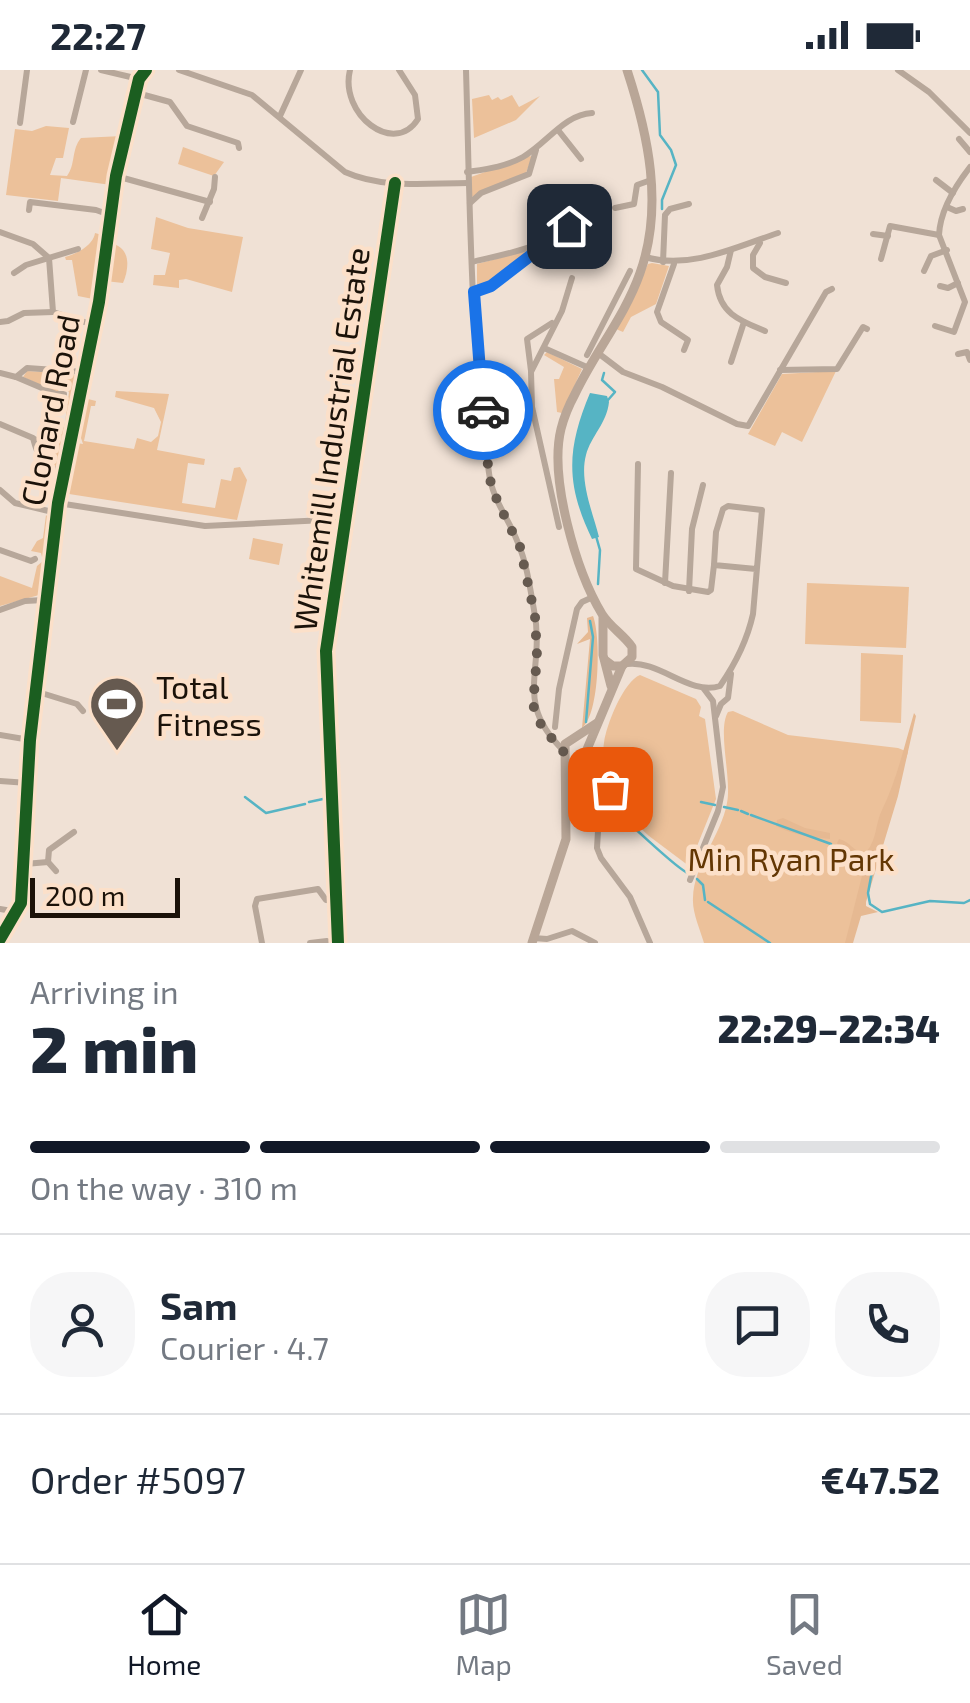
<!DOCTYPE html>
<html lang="en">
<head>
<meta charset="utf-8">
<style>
  body { margin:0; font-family:"Exo 2",sans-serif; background:#f6f6f7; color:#1f2937; height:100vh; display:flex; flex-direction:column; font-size:38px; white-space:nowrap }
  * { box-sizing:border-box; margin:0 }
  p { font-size:32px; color:#747a83 }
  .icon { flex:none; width:55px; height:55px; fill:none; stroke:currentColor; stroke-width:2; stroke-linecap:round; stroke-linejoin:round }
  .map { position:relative; height:873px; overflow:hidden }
  .panel { display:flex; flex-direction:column; background:#fff; flex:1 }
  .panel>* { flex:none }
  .scale { position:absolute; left:30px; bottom:25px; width:150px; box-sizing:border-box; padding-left:10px; border:5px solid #1b1209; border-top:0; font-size:28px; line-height:35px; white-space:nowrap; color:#1b1209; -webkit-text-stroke:8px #fce0c9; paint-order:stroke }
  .pin { position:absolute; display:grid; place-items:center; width:85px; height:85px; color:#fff; margin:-42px; border-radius:20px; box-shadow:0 5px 15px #0006 }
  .courier { position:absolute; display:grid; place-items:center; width:100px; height:100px; margin:-50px; border:8px solid #1a73e8; border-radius:50%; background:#fff; color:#222; box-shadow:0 2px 12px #0007 }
  .overview em { font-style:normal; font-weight:800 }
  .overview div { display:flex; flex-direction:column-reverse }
  .overview { display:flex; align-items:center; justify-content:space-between; height:170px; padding:0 30px }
  h1 { font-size:65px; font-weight:800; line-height:75px }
  .bar { display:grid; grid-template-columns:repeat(4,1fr); gap:15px 10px; align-content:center; height:120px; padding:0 30px }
  .bar i { height:12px; border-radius:8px; background:#e0e1e3 }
  .bar .on { background:#111827 }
  .bar p { grid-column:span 4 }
  .line { display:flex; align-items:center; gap:25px; padding:0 30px; border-top:2px solid #e0e1e3 }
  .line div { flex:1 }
  .round { display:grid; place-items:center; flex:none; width:105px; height:105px; border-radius:40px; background:#f6f6f7 }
  .status { display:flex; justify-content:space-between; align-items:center; height:70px; padding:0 50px; background:#fff; direction:ltr }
  .status svg { height:28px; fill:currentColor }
  .menu { display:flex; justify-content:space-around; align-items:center; height:140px; border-top:2px solid #e0e1e3; background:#fff; font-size:28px; color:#747a83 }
  .menu a { display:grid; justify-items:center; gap:5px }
  .menu .on { color:#111827 }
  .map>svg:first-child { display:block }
</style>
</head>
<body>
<div class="status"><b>22:27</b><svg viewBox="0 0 49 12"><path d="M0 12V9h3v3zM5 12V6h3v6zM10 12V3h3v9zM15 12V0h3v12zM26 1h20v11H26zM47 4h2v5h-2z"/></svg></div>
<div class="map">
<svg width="970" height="873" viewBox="0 0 970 873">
  <rect width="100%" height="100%" fill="#f0e1d5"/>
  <g fill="#ecc19a">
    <path d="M489,25L492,30L498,27L501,30L512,25L519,37L540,26L516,50L474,68L472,29Z"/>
    <path d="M46,56L69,58L63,88H56L50,105L67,106C76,94 71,80 81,68L122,66L111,115L61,108L58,131L6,125L15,59L32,61Z"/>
    <path d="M183,77L224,92L214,106L178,94Z"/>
    <path d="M530,86L532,87L526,103L472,127L471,107Z"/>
    <path d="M578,126V133L572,134L571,139L576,141L558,162L548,139Z"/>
    <path d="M156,147L188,158L243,167L232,222L186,209L179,210V218L153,215L154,205H165L170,183L151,179Z"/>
    <path d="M95,163L102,165L93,229L78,226L72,190H66L65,187C76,184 93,176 95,163Z"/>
    <path d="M114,174C131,180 129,199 123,213L105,211L110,176Z"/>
    <path d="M530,180L487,216H477V194Z"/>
    <path d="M652,193L669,196L656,234L631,247L623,262L616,259L648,194Z"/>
    <path d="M547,282L582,299L562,343L557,342L554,309H559L564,297L544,285Z"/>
    <path d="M27,301L73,304L78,308L60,394L56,397L44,391L36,375L44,374L49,384L55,382L65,353L69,322L64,317L56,322L23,307Z"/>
    <path d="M836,301L802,372L782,362L775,376L748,364L782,304Z"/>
    <path d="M116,321L169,324L157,380L205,389L204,395L188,393L182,433L215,438L221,409L231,411L234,398L240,397L247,410L237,450L69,424L77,373L83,374L80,365L88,329L96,331L95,336H91L84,371L134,379L137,368L151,372L158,366L161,352L154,338L115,327Z"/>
    <path d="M46,445L51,451L39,525L0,536V506L32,518L37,496L43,491L41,483L31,481L37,471L43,468Z"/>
    <path d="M253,468L283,474L279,495L249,489Z"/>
    <path d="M807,513L909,517L906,578L805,574Z"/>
    <path d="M861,583L903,585L901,653L860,651Z"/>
    <path d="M640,605L696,629L701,637L699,646L705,649L716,729L689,796L649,766L608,728L620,717C611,707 601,686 604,673C606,655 624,611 640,605Z"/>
    <path d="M733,641L788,665L898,678L908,682L850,873H704C700,859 692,842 693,828C694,794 721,766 727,733C732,708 717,660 728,642Z"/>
    <path d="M588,694L604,719L596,727L571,719L576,701Z"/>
  </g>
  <g fill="#e6b992">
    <path d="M593,546C601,566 600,644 582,658L590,569L577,574L588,562L587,548Z"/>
    <path d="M914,643L916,646L898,726L866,832V836L878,842L861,846L853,873H845L862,806L837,773L839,769C850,771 853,782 865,783C877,772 875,754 882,740C897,709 904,677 914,643Z"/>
    <path d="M783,748L805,758L830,763V769C812,767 792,765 776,756L777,750Z"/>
  </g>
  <path fill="#56b4c4" d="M590,323L607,326L609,332C607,353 591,366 586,385C579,411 593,443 599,467L592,469C565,413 567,378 590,323Z"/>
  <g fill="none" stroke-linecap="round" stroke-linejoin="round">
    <g stroke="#56b4c4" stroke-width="2.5">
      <path d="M642,0L658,22L660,65L671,80L676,95L662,130V139"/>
      <path d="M604,303L602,310L615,322L608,330"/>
      <path d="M596,466L600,480L598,514"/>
      <path d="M586,652L593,567L590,551"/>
      <path d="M584,697L599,721"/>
      <path d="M245,727L266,743L305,734"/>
      <path d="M604,729C616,741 678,800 688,803"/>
      <path d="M309,732L323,729"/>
      <path d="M701,732L715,735"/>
      <path d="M724,737L738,740"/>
      <path d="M741,741L748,744"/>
      <path d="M751,745L831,774"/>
      <path d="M835,776L847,789L873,796L868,823L870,834L882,842L930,831L964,833L970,830"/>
      <path d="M697,809L703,815L705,830"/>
      <path d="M708,832L770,873"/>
    </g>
    <g stroke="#b7a79a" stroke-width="6">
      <path d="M101,0L139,9"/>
      <path d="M179,0L252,25L345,102C383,119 427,113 468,113"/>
      <path d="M350,0C339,44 394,87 418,49L415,25L399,0"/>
      <path d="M466,0C470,134 470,270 489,403C492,429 509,449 518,473C527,494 530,518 534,540C546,601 512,631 564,681"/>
      <path d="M898,0L929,22L970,63"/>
      <path d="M137,23L170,32L187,56L238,73L239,78"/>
      <path d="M280,46L301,0"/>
      <path d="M73,52L86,0"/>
      <path d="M20,53L27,0"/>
      <path d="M558,60L581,89"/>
      <path d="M959,69L970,82"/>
      <path d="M467,102C487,99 505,97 523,87C546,74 565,44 592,43"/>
      <path d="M116,106L210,132"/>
      <path d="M936,110L953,123"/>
      <path d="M470,133L481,123L529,104L536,80"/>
      <path d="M947,137L956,141L963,139"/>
      <path d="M615,138L634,134L637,115L651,110"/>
      <path d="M29,140L30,132L96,140L110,145"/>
      <path d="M202,148L214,119L215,107"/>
      <path d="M0,162L33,174L49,188L53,242L94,255"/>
      <path d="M873,164L888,166"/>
      <path d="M760,173L753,185V198L765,207L786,213"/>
      <path d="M731,180L727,197L717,215C720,244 741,251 765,261"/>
      <path d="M645,187C690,200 736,177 778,163"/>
      <path d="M881,189L890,156L939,165"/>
      <path d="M472,192C507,183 580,174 582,128"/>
      <path d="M663,192L665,145L670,139L689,134"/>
      <path d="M674,194L657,242L661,252L688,270L684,280"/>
      <path d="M924,201L931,186L947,180"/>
      <path d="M14,203L26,195L78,179"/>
      <path d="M940,216L948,218L958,213"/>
      <path d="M474,222L491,216L541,176"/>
      <path d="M0,252L8,251L24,243L53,242"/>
      <path d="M935,256L954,262L965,232L939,165C940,141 956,115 970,97"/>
      <path d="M544,278L589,298"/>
      <path d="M598,283L623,302L662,317L737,354L748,356L826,222L832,219"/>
      <path d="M958,284L967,282L970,290"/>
      <path d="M587,285L630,201"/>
      <path d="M731,292L744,252"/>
      <path d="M780,300L837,299L863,257L867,259"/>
      <path d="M531,301L527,269L552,253"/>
      <path d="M0,303L16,307L27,298L84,302"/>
      <path d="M16,307L56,324H64"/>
      <path d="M0,354L33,368C38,388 43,397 63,402"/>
      <path d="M34,369L47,373L51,378"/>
      <path d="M638,394L636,499L673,516L708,522L711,520L714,495"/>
      <path d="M0,420L15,433L57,443"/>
      <path d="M58,433L205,456L345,449"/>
      <path d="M559,457L532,337L531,302L562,241L572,208"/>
      <path d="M0,480L31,491L35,489"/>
      <path d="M665,513L671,403"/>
      <path d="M689,521L692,459L703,415"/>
      <path d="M0,540L25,531L44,530"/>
      <path d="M627,594C660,590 689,626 720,616C736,593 747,571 753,544L762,440L728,436L723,439L716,462L714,495L756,499"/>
      <path d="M35,621L77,634L83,641"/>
      <path d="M716,646L721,634L728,628L731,604"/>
      <path d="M555,657L559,619L577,539L582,532L593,527"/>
      <path d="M0,665L30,670"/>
      <path d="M585,684C597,695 602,710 614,723"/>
      <path d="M0,711L28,713"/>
      <path d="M610,719L600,727L597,778L601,788L630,827L650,873"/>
      <path d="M48,792L49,780L74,762"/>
      <path d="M48,792L56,801"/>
      <path d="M25,794L48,792"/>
      <path d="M690,810L718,741L723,717L713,631L704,619"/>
      <path d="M0,839L18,842"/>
      <path d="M533,868L547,869L572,861L595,873"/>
      <path d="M0,869L21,833L30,670L58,433L99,232L116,106L139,9L146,0"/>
      <path d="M262,873L255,836L257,829L318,819L326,830L338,831"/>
      <path d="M310,873L327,871"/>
      <path d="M338,873L326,581L395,113"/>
    </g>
    <g stroke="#b9a697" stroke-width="9">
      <path d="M603,548V585L611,616"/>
      <path d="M605,590L613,596H622L632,587V577C624,565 610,557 602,544C576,501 549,408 561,359C564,347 569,335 575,324C595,282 625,246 640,203C664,136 648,64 627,0"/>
      <path d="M569,703L585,684L622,596"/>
      <path d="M532,873L566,769L565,674L597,653"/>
    </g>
    <g stroke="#fce0c9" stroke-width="19">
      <g id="cycleway">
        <path d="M0,869L21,833L30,670L58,433L99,232L116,106L139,9L146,0"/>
        <path d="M338,873L326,581L395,113"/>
      </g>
    </g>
    <use href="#cycleway" stroke="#1b5e20" stroke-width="12"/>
  </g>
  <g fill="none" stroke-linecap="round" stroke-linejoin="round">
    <path stroke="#665a50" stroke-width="10" stroke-dasharray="0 18" d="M483,340L489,407L498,433L520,477L535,546L537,586L533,635L542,657L568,687L575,690L584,684L595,693L610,719"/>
    <path stroke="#1a73e8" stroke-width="12" d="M483,340L474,222L491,216L569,156"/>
  </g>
  <defs>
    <g id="stadium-pin" transform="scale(2.875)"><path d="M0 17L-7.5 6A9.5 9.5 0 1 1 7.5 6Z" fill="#665a50" stroke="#fce0c9"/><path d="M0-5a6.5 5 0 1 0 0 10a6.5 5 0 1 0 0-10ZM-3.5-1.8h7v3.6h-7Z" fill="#fff"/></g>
  </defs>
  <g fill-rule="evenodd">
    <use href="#stadium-pin" x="117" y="634"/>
  </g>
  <g text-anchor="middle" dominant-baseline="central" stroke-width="9" stroke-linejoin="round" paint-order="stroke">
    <g font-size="32" fill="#1b1209" stroke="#fce0c9">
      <text transform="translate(49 340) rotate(-79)">Clonard Road</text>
      <text transform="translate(330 369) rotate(-82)">Whitemill Industrial Estate</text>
    </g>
    <g font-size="32" fill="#1b1209" stroke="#fce0c9" text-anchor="start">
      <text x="156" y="616">Total<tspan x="156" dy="37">Fitness</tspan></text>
    </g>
    <g font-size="32" fill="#633704" stroke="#fce0c9">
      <text x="791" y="788">Min Ryan Park</text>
    </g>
  </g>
</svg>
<div class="scale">200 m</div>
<div class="pin" style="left:610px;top:719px;background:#ea580c"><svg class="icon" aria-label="bag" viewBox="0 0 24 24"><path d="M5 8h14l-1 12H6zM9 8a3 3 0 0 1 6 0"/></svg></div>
<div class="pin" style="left:569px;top:156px;background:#1f2937"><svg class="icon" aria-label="home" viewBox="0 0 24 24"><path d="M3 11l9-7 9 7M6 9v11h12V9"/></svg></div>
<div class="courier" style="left:483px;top:340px"><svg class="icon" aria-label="car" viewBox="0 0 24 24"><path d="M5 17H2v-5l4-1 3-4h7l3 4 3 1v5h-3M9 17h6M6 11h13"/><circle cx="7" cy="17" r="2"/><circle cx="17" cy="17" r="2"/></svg></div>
</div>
<section class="panel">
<div class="overview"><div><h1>2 min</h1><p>Arriving in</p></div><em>22:29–22:34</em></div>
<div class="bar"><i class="on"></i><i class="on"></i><i class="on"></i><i></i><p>On the way · 310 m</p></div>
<div class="line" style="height:180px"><a class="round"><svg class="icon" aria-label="person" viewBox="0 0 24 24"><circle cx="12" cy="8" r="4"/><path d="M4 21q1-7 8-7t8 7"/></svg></a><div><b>Sam</b><p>Courier · 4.7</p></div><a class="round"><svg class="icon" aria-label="chat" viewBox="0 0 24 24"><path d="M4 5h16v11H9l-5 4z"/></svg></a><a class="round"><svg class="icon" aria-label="phone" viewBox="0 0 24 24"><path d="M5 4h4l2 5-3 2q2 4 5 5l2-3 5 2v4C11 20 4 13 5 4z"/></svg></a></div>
<div class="line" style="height:130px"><div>Order #5097</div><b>€47.52</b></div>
</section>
<nav class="menu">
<a class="on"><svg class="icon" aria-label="home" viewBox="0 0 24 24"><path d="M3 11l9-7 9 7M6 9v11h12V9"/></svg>Home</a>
<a><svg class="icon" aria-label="map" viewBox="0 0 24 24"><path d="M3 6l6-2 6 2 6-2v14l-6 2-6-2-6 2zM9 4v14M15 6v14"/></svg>Map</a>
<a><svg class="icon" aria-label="saved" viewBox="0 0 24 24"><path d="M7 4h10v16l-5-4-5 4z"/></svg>Saved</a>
</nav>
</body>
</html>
